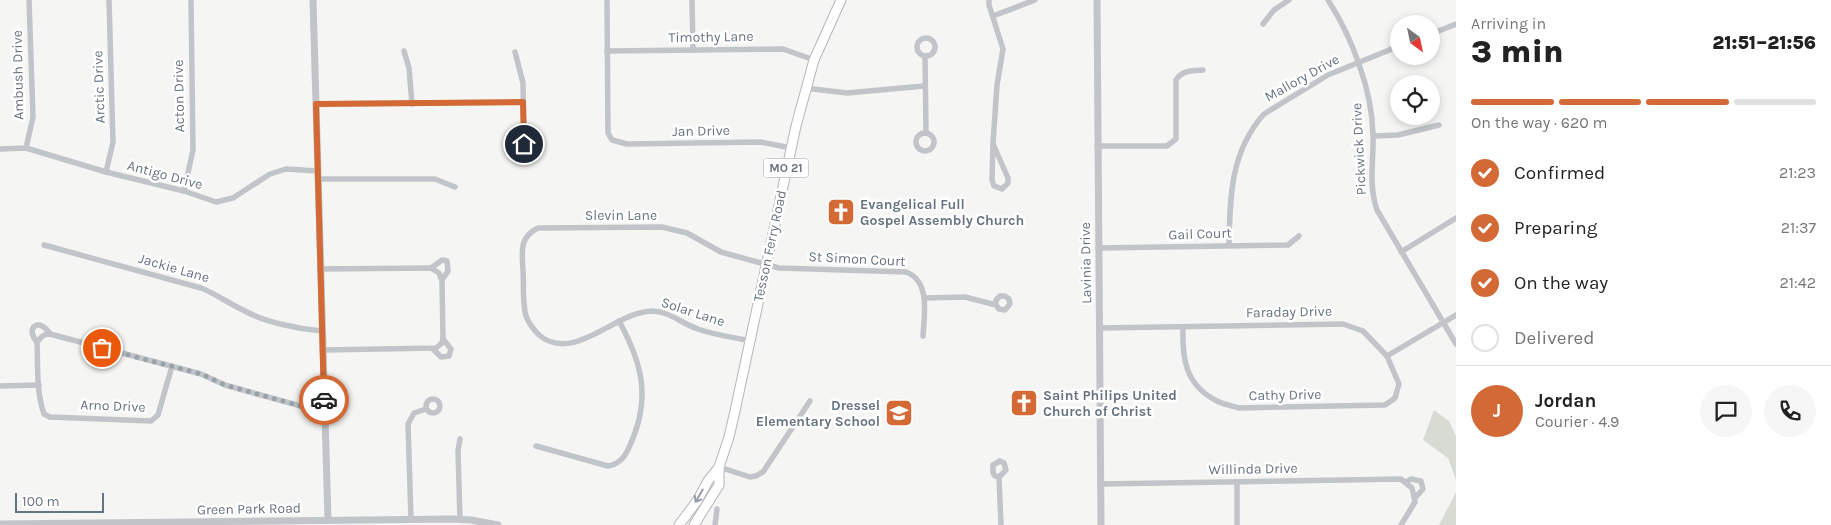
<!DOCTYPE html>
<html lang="en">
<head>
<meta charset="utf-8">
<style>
  body { margin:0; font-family:Karla,sans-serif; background:#f6f6f6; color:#222; height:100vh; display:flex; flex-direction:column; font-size:19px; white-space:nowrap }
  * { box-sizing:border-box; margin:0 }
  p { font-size:16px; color:#767676 }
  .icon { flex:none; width:28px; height:28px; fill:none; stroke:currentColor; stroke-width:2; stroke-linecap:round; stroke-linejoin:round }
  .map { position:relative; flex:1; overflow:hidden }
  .sheet { display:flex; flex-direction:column; background:#fff; width:375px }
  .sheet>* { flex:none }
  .needle { width:32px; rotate:147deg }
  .buttons { position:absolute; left:1390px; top:15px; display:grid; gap:10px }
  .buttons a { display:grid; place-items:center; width:50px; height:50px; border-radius:50%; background:#fff; box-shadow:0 2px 8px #0003; font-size:25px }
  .scale { position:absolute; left:15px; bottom:12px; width:89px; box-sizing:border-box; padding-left:5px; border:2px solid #677381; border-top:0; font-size:14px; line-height:18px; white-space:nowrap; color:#677381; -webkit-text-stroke:4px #fff; paint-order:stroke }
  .pin { position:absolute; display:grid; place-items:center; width:42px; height:42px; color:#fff; margin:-21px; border:2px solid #fff; border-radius:50%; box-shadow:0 1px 5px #0007 }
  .courier { position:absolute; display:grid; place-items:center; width:50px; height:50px; margin:-25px; border:4px solid #d36935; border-radius:50%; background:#fff; color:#222; box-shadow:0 1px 6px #0007 }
  .head em { font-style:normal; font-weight:800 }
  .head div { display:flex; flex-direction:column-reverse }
  .head { display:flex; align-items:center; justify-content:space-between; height:85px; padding:0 15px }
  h1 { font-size:32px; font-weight:800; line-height:38px }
  .bar { display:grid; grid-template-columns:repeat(4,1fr); gap:8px 5px; align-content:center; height:60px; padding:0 15px }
  .bar i { height:6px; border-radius:4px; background:#e0e0e0 }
  .bar .selected { background:#d36935 }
  .bar p { grid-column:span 4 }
  .line { display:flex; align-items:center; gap:12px; padding:0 15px; border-top:1px solid #e0e0e0 }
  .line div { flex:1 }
  .round { display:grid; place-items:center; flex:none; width:52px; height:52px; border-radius:26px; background:#f6f6f6 }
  ol { padding:0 15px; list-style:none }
  li { display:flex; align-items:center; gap:15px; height:55px }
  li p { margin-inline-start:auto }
  li .icon { padding:5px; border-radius:50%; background:#d36935; color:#fff; stroke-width:4 }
  li:last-child { color:#767676 }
  li i { width:28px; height:28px; border:2px solid #e0e0e0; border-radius:50% }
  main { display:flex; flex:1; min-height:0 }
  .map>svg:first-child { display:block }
</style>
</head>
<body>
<main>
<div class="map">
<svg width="1456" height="525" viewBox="0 0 1456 525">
  <rect width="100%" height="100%" fill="#f5f6f3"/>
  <g fill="#d6dcd4">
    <path d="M1434,410L1449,421L1456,436V480L1448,458L1423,440Z"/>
    <path d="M1456,492V525H1439Z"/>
  </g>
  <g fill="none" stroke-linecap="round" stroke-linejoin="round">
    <g stroke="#b3b6ba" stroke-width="11">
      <g id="primary">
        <path d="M679,525L697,501L708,481L719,467L729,437L735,411L796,126L814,60L841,0"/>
        <path d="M694,525L719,485V467"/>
      </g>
    </g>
    <g stroke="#c1c4c8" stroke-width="5.5">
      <path d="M607,0L608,133L612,140L627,144L761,142L791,148"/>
      <path d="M692,0L693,50"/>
      <path d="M989,0V5L1003,49L997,85L993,143L992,180L994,186L1002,189L1008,183V178L993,144"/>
      <path d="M1328,0C1352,37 1372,90 1373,134C1374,161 1368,183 1377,210L1456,344"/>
      <path d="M993,16L1035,0"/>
      <path d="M1263,24L1274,10L1289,0"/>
      <path d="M1431,34L1456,24"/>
      <circle cx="926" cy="47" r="9"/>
      <path d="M404,51L409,68L412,104"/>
      <path d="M607,51L783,49L814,60"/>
      <path d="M515,52L523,83L524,144"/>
      <path d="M925,56L926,133"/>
      <path d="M805,88L847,93L924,86"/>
      <path d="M316,104L523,102"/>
      <circle cx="925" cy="142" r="9"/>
      <path d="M1374,136L1398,135L1439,125"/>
      <path d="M1097,146H1167L1176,139V80C1182,70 1193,71 1203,70"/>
      <path d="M26,148L33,117L29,0"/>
      <path d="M0,149L26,148L106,172L184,191L216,202L233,198L270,174L286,169L318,171"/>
      <path d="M106,172L113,142L109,0"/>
      <path d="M318,179H435L455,187"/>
      <path d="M184,191L193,150L191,0"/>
      <path d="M44,245L201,288C216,294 228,303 243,310C264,322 298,329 322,331"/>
      <path d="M1229,245C1230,198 1230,152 1264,114L1328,75L1399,46"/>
      <path d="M1098,248L1288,245L1299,236"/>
      <path d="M1401,252L1456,218"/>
      <path d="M431,268L442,260L447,261L448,271L442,280"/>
      <path d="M320,269L431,268L439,273L442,281L443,339L442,343L436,348L323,350"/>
      <path d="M924,298L965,297L996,305L999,309L1005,310L1010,304L1009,299L1005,296H1000L996,300V305"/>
      <path d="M1099,328L1343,324L1363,331L1387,356L1399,384L1395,398L1385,405L1239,408C1232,406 1223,404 1217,401C1185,385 1182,358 1183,327"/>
      <path d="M750,341C733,337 714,335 698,329C682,324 669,311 652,311C614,312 574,364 539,335C533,329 529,324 526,316C522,302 524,285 523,270C522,252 519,237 538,228L662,227L687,233L721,252L779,268L906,272C931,281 924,316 923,336"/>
      <path d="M37,342C24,327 40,317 50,334"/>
      <path d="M433,349L441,357L449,356L451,349L443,339"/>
      <path d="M1387,356L1456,315"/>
      <path d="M172,366L158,415L151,421L50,417L44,414C36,392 38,365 37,342C41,337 43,334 50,334L201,374L225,385L308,408L325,409"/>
      <path d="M0,386L39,385"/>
      <circle cx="433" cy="406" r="7"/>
      <path d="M536,446L608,466C621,464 626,455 631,443C651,397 642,363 619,321"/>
      <path d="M719,467L750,477L756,476L763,472L810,401"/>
      <path d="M999,477L995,476L993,473V465L1000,461L1004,463L1006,470L999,477L1001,525"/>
      <path d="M1406,482L1411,479L1421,481L1423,489L1415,498"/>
      <path d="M1100,484L1401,479L1412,488L1415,502L1401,525"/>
      <path d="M411,519L408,424L414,413L426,409"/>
      <path d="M460,519L458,451L460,439"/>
      <path d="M715,525L717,509"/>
      <path d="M1237,525V482"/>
    </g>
    <g stroke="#c1c4c8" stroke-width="7">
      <path d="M313,0L328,520"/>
      <path d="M1097,0L1101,525"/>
      <path d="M0,524L451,519L471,520L498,525"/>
    </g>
    <use href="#primary" stroke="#fff" stroke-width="9"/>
  </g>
  <defs><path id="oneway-shaft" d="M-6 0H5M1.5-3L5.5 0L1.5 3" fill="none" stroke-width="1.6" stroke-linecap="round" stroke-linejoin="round" transform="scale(1.25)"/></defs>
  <use stroke="#959da7" href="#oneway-shaft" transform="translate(699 496) rotate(120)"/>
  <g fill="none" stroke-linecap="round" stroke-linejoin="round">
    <path stroke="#99a1a9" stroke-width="5" stroke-dasharray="0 9" d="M102,348L201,374L225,385L308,408L325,409L324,400"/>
    <path stroke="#d36935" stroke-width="6" d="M324,400L316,104L523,102L524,144"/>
  </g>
  <defs>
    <g id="church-square" transform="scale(1.4375)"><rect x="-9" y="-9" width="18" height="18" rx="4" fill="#d36935" stroke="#fff"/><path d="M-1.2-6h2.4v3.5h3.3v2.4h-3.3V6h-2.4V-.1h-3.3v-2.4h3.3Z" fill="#fff"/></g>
    <g id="school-square" transform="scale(1.4375)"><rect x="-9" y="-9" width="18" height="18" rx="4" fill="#d36935" stroke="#fff"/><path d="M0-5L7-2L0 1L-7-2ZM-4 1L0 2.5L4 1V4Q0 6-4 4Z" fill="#fff"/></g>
  </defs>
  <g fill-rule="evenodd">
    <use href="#church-square" x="841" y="212"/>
    <use href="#church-square" x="1024" y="403"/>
    <use href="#school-square" x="899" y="413"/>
  </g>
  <g text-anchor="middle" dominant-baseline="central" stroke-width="5" stroke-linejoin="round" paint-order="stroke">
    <rect fill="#fff" stroke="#959da7" stroke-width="1" x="763.5" y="158.5" width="45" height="19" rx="4"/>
    <g font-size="12" font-weight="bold" fill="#677381">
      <text x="786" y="168">MO 21</text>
    </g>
    <g font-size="14" fill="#677381" stroke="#fff">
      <text transform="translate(711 37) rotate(-1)">Timothy Lane</text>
      <text transform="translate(18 75) rotate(-91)">Ambush Drive</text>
      <text transform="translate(1302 78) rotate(-29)">Mallory Drive</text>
      <text transform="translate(99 87) rotate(-92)">Arctic Drive</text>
      <text transform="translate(179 96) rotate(-91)">Acton Drive</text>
      <text transform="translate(701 131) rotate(-1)">Jan Drive</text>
      <text transform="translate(1359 149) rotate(-93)">Pickwick Drive</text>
      <text transform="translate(165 175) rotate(15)">Antigo Drive</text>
      <text x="621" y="215">Slevin Lane</text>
      <text transform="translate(1200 234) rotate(-2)">Gail Court</text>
      <text transform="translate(770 246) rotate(-78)">Tesson Ferry Road</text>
      <text transform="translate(857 259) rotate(3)">St Simon Court</text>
      <text transform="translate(1086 263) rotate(-91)">Lavinia Drive</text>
      <text transform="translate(174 268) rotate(16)">Jackie Lane</text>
      <text transform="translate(693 312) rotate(18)">Solar Lane</text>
      <text transform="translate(1289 312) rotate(-1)">Faraday Drive</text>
      <text transform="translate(1285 395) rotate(-1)">Cathy Drive</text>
      <text transform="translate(113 406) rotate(2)">Arno Drive</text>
      <text transform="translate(1253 469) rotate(-1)">Willinda Drive</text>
      <text transform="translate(249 509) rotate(-1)">Green Park Road</text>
    </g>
    <g font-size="14" font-weight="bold" fill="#677381" stroke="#fff" text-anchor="start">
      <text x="860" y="204">Evangelical Full<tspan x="860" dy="16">Gospel Assembly Church</tspan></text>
      <text x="1043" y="395">Saint Philips United<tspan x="1043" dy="16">Church of Christ</tspan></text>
      <text x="880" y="405" text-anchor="end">Dressel<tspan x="880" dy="16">Elementary School</tspan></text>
    </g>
  </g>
</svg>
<div class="buttons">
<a><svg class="needle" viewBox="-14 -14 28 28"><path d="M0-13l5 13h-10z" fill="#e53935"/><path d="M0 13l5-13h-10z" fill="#767676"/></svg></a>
<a><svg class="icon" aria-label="locate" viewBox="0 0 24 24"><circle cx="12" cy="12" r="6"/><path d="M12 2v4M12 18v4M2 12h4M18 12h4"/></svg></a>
</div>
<div class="scale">100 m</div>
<div class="pin" style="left:102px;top:348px;background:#ea580c"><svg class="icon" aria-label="bag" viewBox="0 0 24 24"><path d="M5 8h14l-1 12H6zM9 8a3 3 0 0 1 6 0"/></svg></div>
<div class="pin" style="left:524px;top:144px;background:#1f2937"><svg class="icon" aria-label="home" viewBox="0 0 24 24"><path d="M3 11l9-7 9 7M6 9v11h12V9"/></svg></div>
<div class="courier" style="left:324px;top:400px"><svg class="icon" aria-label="car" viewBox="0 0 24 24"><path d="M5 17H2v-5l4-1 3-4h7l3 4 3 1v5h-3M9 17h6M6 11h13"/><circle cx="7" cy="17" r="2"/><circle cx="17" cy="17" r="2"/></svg></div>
</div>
<section class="sheet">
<div class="head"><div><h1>3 min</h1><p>Arriving in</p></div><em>21:51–21:56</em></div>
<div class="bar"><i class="selected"></i><i class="selected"></i><i class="selected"></i><i></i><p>On the way · 620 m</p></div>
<ol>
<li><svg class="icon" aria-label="check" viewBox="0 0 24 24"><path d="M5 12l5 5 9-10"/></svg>Confirmed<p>21:23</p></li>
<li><svg class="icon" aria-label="check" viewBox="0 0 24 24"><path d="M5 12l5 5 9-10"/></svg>Preparing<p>21:37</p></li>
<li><svg class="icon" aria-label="check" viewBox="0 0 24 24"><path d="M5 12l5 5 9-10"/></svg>On the way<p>21:42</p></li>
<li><i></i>Delivered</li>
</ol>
<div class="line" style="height:90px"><b class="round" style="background:#d36935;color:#fff">J</b><div><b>Jordan</b><p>Courier · 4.9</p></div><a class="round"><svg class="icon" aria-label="chat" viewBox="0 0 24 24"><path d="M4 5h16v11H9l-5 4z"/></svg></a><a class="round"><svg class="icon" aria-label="phone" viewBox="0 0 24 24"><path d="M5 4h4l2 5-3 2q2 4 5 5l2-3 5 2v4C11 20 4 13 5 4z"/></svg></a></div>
</section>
</main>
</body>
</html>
